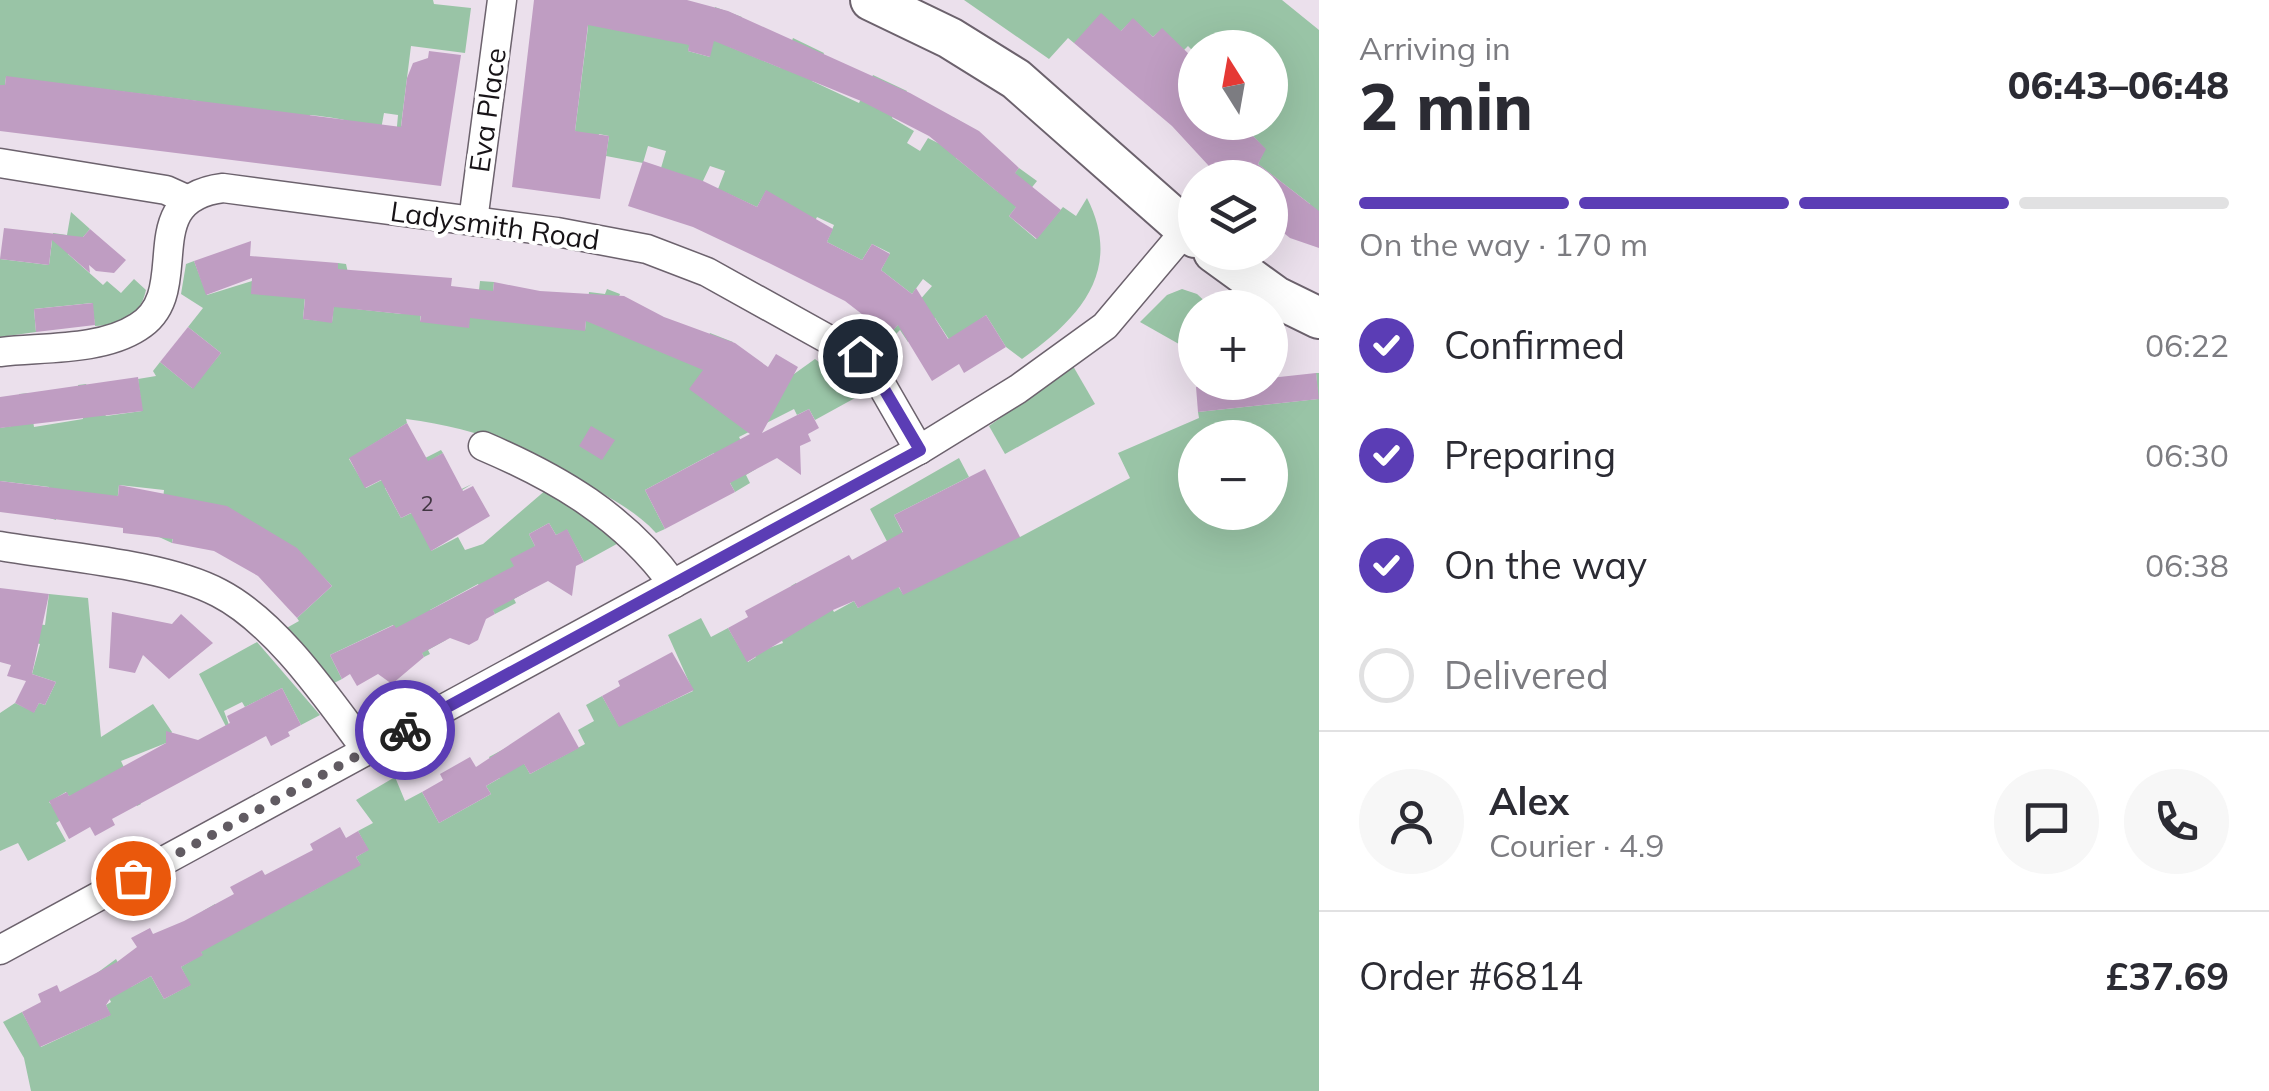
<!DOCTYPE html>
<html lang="en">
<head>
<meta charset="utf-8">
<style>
  body { margin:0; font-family:Mulish,sans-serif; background:#f7f7f7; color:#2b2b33; height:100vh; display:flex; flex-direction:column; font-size:38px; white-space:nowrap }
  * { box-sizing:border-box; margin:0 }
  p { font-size:32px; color:#7c7c81 }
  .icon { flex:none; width:55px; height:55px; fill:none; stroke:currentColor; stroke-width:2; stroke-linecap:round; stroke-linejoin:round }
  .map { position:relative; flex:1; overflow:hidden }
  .sheet { display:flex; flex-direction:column; background:#fff; width:950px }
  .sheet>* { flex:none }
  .needle { width:65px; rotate:349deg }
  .controls { position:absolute; left:1178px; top:30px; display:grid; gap:20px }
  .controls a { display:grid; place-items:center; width:110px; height:110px; border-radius:50%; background:#fff; box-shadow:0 10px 40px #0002; font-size:50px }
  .pin { position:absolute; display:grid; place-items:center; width:85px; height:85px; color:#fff; margin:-42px; border:5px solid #fff; border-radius:50%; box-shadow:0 2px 10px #0007 }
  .courier { position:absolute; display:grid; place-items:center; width:100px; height:100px; margin:-50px; border:8px solid #5b3db5; border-radius:50%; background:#fff; color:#222; box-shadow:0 2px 12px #0007 }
  .headline em { font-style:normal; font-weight:800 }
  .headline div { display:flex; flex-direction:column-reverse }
  .headline { display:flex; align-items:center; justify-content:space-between; height:170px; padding:0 40px }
  h1 { font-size:65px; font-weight:800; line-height:75px }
  .bar { display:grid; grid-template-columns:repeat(4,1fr); gap:15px 10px; align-content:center; height:120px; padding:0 40px }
  .bar i { height:12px; border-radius:8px; background:#e1e1e2 }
  .bar .active { background:#5b3db5 }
  .bar p { grid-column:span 4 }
  .line { display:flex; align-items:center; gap:25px; padding:0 40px; border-top:2px solid #e1e1e2 }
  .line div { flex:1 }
  .round { display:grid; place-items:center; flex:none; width:105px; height:105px; border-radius:52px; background:#f7f7f7 }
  ol { padding:0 40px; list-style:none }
  li { display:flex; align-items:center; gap:30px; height:110px }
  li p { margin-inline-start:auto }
  li .icon { padding:10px; border-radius:50%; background:#5b3db5; color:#fff; stroke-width:4 }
  li:last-child { color:#7c7c81 }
  li i { width:55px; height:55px; border:5px solid #e1e1e2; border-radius:50% }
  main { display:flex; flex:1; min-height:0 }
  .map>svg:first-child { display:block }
</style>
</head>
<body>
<main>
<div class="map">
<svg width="1319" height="1091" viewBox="0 0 1319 1091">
  <rect width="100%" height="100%" fill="#ebe0ec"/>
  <g fill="#99c4a6" fill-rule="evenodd">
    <path d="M0,0H433L434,4L471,8L465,53L411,46L401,126L410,128L396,137L398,115L384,113L380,135C357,120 337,118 310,115L308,126L197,101L6,77L5,85H0Z"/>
    <path d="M964,0H1282L1319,30V221L1288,232L1310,204L1258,164L1265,149L1242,124L1233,132L1224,123L1270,122V48H1195V53L1188,46L1178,56L1162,29L1153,37L1133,19L1121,31L1074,43L1068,38L1049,59Z"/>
    <path d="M715,7L742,17L730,47L781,68L793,38L824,53L812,81L859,103L873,75L907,91L892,118L914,131L907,143L920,151L928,138L938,143L953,117L965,124L966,147L956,158L998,192L1019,168L1037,181L1009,216L1036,239L1063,207L1076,216L1087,198C1124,271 1079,319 1022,359L1006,347L986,315L950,341L935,318L908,342L900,330L892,338L889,335L932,286L923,279L912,294L881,270L890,253L872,244L862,260L827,242L834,225L817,217L809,233L766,191L757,207L718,189L725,171L710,166L702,183L661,168L666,151L648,146L643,163L606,156L609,136L599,134L596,147L575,131L588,27L585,14L692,36L688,51L710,57L709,30Z"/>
    <path d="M71,212L90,229L68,254L103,285L107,281L121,293L134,279L146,290C140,317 122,325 95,326L92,303L34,309L36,332L0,337V259L49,265L53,233L67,235Z"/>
    <path d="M269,258L281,259L305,297L303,319L332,322L338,263L346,264L356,309L402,314L406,277L425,283L420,321L479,290L480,281L494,282L490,319L585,330L589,292L605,294L607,289L620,294L606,328L697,366L710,333L733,342L721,359L794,374L815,359L848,385L855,398L815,420L809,409L797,415L794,409L739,437L756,469L746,475L750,483L735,492L714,453L645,490L665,529L656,533C640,515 620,504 600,492C535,451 482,429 406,419L407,423L349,459L366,488L441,450L443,453L385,488L401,518L472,484L441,503L431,551L458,537L465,550L483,544L547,489L624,540L584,562L567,530L556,535L549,523L529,534L535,546L528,591L514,599L516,603L495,614L478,584L430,610L446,640L428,650L430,654L424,657L410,631L400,636L393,625L330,655L342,679L330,685L283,630L299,621L297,618L332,586C285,534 245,519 180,498L172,543L159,537L164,490L119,485L117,503L60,489L56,520L46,517L49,487L0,481V428L23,424L19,394L29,393L34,427L83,419L78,385L86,384L106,416L142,411L138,379L156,376L153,371L160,362L192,388L221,353L188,327L203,308L181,294L186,264L194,261L207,295L252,281L267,270Z"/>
    <path d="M1182,289L1197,294L1211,307L1195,308L1193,352L1140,322L1167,295Z"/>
    <path d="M1073,366L1095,404L1005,454L989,426Z"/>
    <path d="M1316,373H1319V1091H31L24,1058L3,1022L22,1012L41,1047L110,1015L106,1005L111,1002L97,973L116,959L131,987L151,976L164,999L190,985L181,967L202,954L198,947L203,911L215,904L232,934L292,861L309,893L360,864L356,857L368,850L358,831L373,823L356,800L395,777L405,801L422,792L439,823L491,794L486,786L500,778L489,757L513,744L530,774L585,744L578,730L594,721L586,705L602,696L619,726L693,691L668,635L701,618L711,637L728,628L748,662L756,657L755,653L783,643L781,638L811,622L791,586L796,583L799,588L816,579L834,612L854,601L858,608L896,583L903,594L912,589L870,509L959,458L969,477L894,515L904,535L1020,537L1130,478L1118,453L1199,418L1198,412L1318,399ZM1195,438H1270V512H1195Z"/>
    <path d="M49,594L88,598L101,737L153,704L172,732L166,743L121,761L141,804L137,806L126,787L69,796L66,792L49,802L64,818L56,823L66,841L28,861L18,843L0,851V713L15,703L34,712L39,703L45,705L56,682L32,674L40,644L0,633V620L45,625Z"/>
    <path d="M257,642L320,715L301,725L282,688L245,707L242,702L224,711L238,750L199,674Z"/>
  </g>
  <g fill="#bf9dc2">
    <path d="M534,0H687L728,11L910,93L979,131L1019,168L1015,173L1061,210L1037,239L1009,216L1016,207L929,136L861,101L714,41L710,57L688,51L689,45L588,25L575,131L609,136L600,199L512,187Z"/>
    <path d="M1101,13L1121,31L1133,18L1153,37L1162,28L1195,60V122H1224L1233,132L1241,124L1266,149L1258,164L1319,211V248L1290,238L1270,222V178H1220L1172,126L1074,43Z"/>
    <path d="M429,51L461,55L441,186L0,131V85H5L6,76L401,127L407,78L413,63L428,58Z"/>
    <path d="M643,161L703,181L757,207L766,190L833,229L827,242L862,260L872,244L890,254L881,270L912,294L916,288L948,339L986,315L1006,347L964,373L959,364L932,381L898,325L889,335L845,301L769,263L693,227L628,206Z"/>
    <path d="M4,228L83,237L90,229L126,260L114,273L96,271L89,265L90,273L52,240L49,265L0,259Z"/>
    <path d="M251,241L250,256L338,263V269L452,278L451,286L493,291L494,282L540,291L624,296L664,317L735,343L768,367L776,354L798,367L762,433L809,409L819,428L808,434L811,441L800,446L801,475L777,458L730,483L735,492L665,529L645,490L750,434L689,389L703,370L586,321L585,331L470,318L469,328L420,322L421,316L334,307L332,323L303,319L305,299L251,294L252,278L206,295L194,261Z"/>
    <path d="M93,303L95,325L36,332L34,309Z"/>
    <path d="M188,327L221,353L193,389L160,362Z"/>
    <path d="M1316,373L1319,399L1198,412L1196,387L1270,382V378Z"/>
    <path d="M138,377L143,411L0,428V397Z"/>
    <path d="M407,423L428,461L443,453L463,491L473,486L490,516L431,551L411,513L401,518L381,480L365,488L349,458Z"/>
    <path d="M591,426L615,440L602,460L579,446Z"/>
    <path d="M985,469L1020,537L903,595L899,587L858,608L854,601L833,610L747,662L728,628L748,617L745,611L849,555L852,560L903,532L894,515Z"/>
    <path d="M0,481L118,496L119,485L227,506L297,548L332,586L297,618L258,576L214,551L172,543L173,539L123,533V528L0,512Z"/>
    <path d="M549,523L556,535L567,529L584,562L576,566L572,596L548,581L493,610L495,614L486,619L478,640L469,645L450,638L422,653L424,657L392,684L378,674L357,686L350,674L342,679L330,655L394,625L396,628L514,566L510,559L535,546L529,534Z"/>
    <path d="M0,588L49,594L32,674L56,682L45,705L39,703L34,713L15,703L26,681L7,676L11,665L0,662Z"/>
    <path d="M112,612L172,624L181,614L213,643L169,679L143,655L135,673L109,668Z"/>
    <path d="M672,652L694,690L619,727L602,696L620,686L618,681Z"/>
    <path d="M282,688L301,725L288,732L290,736L271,746L266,736L112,819L115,825L95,836L90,827L69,839L49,801L67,792L69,796L166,743V731L198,740L230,723L227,716Z"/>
    <path d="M559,712L579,748L530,774L524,764L486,786L491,794L439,823L422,792L443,780L440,774L470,757L476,767Z"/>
    <path d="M340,827L346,838L358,831L369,850L356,857L361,865L201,952L203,955L181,967L191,985L164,999L151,976L110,999L106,1005L111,1015L40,1047L22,1012L41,1002L38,994L57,985L60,992L117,962L137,947L131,938L150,928L153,934L184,921L234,894L230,887L262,870L265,875L313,850L310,844Z"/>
  </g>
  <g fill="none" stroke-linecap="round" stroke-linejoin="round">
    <g stroke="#6c626d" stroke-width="31">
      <g id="street">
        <path d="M0,163L166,190L186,199"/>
        <path d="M473,221L502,0"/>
        <path d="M0,352C42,347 101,351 138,327C196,292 133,199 223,188L557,232L647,249L707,272L860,357L877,377L919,450"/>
        <path d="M483,446C558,478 625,517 673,584"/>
        <path d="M0,546C63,557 165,564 219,593C277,623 328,699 367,751"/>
        <path d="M0,950L919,450L1018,389L1105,326L1186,230"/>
      </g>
    </g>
    <g stroke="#6c626d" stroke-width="44">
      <g id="secondary">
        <path d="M871,0L950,38L1016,79L1195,237"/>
        <path d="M1214,252L1276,297L1319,318"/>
      </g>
    </g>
    <use href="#street" stroke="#fff" stroke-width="28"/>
    <use href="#secondary" stroke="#fff" stroke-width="40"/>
  </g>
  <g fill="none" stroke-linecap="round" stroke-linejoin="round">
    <path stroke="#615b62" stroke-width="10" stroke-dasharray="0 18" d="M133,878L405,730"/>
    <path stroke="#5b3db5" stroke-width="12" d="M405,730L920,450L877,377L860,356"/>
  </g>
  <g text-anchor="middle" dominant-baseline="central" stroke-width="8" stroke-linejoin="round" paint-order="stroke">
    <g font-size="22" fill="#413642">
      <text x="427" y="503">2</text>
    </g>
    <g font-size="28" fill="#171317" stroke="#fff">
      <text transform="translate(487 110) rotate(-82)">Eva Place</text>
      <text transform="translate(495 225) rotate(8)">Ladysmith Road</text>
    </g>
  </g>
</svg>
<div class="controls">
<a><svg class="needle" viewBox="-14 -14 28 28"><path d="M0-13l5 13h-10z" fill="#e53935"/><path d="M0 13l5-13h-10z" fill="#7c7c81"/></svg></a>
<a><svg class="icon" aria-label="layers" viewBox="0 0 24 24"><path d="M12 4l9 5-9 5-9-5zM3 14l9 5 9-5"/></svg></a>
<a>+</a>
<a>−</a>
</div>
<div class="pin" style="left:133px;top:878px;background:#ea580c"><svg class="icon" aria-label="bag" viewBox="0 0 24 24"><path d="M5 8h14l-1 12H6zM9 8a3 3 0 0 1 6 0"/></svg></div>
<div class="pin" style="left:860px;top:356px;background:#1f2937"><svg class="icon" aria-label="home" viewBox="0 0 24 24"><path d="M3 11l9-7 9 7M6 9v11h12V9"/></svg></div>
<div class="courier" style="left:405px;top:730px"><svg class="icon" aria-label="bike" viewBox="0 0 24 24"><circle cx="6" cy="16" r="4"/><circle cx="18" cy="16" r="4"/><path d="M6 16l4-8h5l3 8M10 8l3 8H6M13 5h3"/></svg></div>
</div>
<section class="sheet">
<div class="headline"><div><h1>2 min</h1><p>Arriving in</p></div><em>06:43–06:48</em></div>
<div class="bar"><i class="active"></i><i class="active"></i><i class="active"></i><i></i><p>On the way · 170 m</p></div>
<ol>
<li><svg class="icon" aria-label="check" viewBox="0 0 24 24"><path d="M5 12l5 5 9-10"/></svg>Confirmed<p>06:22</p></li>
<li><svg class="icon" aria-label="check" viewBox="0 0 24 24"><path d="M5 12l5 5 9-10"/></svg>Preparing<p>06:30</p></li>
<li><svg class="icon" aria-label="check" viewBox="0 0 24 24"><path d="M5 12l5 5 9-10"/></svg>On the way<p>06:38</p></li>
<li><i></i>Delivered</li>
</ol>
<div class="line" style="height:180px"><a class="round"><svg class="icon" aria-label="person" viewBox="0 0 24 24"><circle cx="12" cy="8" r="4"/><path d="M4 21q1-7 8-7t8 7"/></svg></a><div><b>Alex</b><p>Courier · 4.9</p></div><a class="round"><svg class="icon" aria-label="chat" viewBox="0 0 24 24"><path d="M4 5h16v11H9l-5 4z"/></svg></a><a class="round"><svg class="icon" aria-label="phone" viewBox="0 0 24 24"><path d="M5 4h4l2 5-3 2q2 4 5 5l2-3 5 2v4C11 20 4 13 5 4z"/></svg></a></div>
<div class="line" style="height:130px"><div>Order #6814</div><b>£37.69</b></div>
</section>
</main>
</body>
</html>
